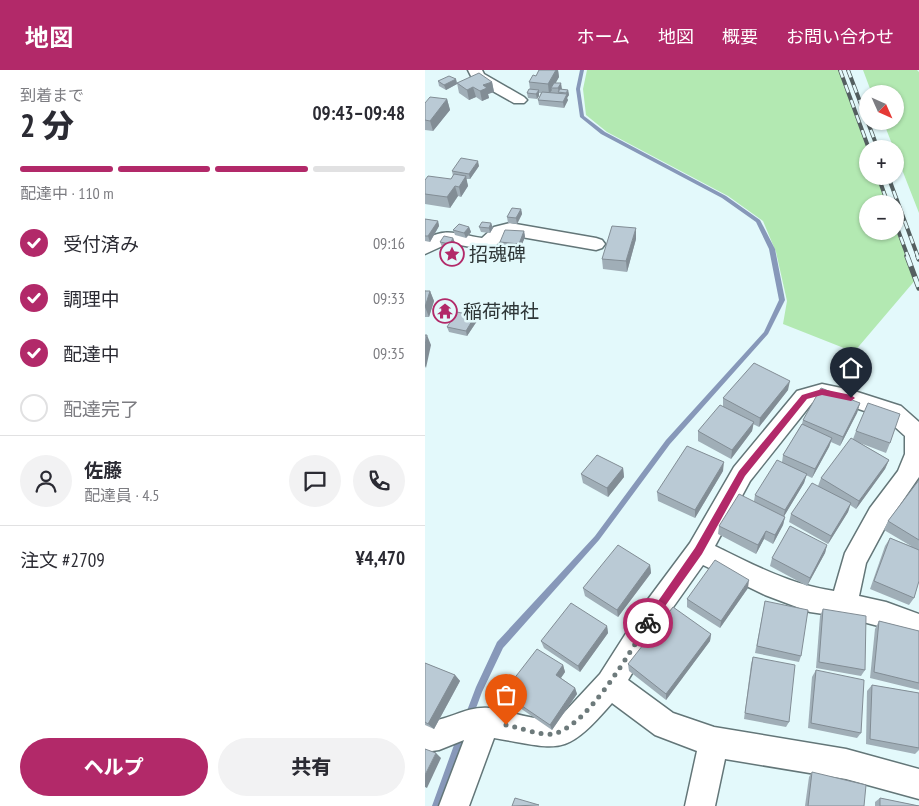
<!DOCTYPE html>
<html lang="ja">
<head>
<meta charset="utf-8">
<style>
  body { margin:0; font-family:"PT Sans Narrow","Noto Sans JP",sans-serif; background:#f2f2f3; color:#2b2b33; height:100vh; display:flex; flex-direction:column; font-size:19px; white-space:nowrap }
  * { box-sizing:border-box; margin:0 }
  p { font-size:16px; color:#7c7c81 }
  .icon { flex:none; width:28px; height:28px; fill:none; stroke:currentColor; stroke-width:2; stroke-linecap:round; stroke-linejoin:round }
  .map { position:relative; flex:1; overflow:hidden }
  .details { display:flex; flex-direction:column; background:#fff; width:425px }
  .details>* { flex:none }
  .needle { width:32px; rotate:135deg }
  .controls { position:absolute; left:434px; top:15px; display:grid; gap:10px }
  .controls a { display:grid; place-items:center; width:45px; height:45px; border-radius:50%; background:#fff; box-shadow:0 1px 4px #0004; font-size:25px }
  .pin { position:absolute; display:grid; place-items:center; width:42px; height:42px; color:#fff; margin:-51px -21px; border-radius:50% 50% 50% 0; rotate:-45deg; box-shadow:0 0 5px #0007 }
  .pin .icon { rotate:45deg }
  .courier { position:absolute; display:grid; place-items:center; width:50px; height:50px; margin:-25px; border:4px solid #b22969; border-radius:50%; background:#fff; color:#222; box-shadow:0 1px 6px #0007 }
  .head em { font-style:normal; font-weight:800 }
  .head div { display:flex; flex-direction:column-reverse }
  .head { display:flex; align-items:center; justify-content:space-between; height:85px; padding:0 20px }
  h1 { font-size:32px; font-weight:800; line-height:38px }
  .bar { display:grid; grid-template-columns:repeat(4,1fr); gap:8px 5px; align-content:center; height:60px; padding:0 20px }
  .bar i { height:6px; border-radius:4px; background:#e1e1e2 }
  .bar .selected { background:#b22969 }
  .bar p { grid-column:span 4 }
  .line { display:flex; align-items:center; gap:12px; padding:0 20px; border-top:1px solid #e1e1e2 }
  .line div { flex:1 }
  .round { display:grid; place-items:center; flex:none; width:52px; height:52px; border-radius:26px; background:#f2f2f3 }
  ol { padding:0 20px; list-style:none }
  li { display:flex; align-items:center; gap:15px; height:55px }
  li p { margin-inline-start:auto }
  li .icon { padding:5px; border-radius:50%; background:#b22969; color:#fff; stroke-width:4 }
  li:last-child { color:#7c7c81 }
  li i { width:28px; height:28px; border:2px solid #e1e1e2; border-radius:50% }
  .action { display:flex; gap:10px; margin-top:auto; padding:10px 20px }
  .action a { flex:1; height:58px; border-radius:30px; background:#b22969; color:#fff; font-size:20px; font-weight:800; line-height:58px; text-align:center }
  .action a+a { background:#f2f2f3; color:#2b2b33 }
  header { display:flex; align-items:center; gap:30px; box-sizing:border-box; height:70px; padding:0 25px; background:#b22969; color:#fff }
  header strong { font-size:24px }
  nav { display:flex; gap:28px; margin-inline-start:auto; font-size:18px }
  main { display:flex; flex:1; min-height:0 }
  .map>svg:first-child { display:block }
</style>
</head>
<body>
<header>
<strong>地図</strong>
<nav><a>ホーム</a><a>地図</a><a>概要</a><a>お問い合わせ</a></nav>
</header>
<main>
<section class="details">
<div class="head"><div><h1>2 分</h1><p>到着まで</p></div><em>09:43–09:48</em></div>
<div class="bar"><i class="selected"></i><i class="selected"></i><i class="selected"></i><i></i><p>配達中 · 110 m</p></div>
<ol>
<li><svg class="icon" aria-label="check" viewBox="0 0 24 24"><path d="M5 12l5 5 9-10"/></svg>受付済み<p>09:16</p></li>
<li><svg class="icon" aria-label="check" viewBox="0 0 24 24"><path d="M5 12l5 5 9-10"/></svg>調理中<p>09:33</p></li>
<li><svg class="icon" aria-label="check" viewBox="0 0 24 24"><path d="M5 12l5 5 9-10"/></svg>配達中<p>09:35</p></li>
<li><i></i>配達完了</li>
</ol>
<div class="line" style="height:90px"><a class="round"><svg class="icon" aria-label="person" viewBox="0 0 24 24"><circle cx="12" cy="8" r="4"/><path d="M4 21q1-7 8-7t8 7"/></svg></a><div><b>佐藤</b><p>配達員 · 4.5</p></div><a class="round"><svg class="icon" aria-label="chat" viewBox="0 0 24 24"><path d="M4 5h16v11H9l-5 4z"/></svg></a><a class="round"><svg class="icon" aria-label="phone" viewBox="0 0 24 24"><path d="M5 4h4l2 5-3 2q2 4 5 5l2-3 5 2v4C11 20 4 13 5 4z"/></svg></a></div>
<div class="line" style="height:65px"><div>注文 #2709</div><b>¥4,470</b></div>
<div class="action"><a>ヘルプ</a><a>共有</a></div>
</section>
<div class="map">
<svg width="494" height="736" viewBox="0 0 494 736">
  <rect width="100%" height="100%" fill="#e3f9fb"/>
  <g fill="#b3e9b2">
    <path d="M162,0H416L445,79H442V106H455L465,134H442V161H470V148L492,208L429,282L358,254L362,231L351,182L338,151L303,126L182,62L161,45L158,19Z"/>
    <path d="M438,0H492L494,2V143L458,51H470V24H447Z"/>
  </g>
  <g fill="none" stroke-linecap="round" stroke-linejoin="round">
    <g fill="#8798b9" fill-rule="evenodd">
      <path d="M155,0H159L155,19L159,46L180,62L301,126L335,150L350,179L360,230L343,264L245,374L174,470L78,578L57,622L47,649L44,650L41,649L40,646L51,617L72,572L170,466L241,370L339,262L354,230L344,179L331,152L297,128L176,64L155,47L151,19Z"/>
      <path d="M37,660L40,661L41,664L15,736H7L33,664L34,661Z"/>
    </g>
    <g stroke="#637678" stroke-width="3">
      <g id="minor">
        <path d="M43,0H57L59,4L99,27L102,30L99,33H89L48,10Z"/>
        <path d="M85,153L171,168L177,170L180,174L177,178L171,180L85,165L81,166L68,178L62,180L24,173L0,184V170C20,156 36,165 57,168L69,157Z"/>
        <path d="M397,314L426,320L476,336L494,352V407L463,452L441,493L434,526L461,532L494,544V570L461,558L419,547L385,542L340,525L278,495L239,550L203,610L248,643L289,657L421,679L494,699V729L421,709L300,689L290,736H260L272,681L230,665L187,633C139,688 136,679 69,668L44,736H14L39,670L14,680L0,682V652C23,651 41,636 64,638C82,640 121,656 136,646L175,604L221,532L265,473L309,397L372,321ZM397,330L425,336L460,348L480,366V384L473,401L445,438L420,483L409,521C366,515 329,495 290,476L325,411L387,333Z"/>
      </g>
    </g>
    <use href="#minor" fill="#fff" fill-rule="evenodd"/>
    <g stroke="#545f60" stroke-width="4">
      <g id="rail-far1">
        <path d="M415,0L444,79"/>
        <path d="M423,0L453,79"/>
        <path d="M453,106L463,134"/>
        <path d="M463,106L493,187"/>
        <path d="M470,152L483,187"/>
      </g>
    </g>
    <g stroke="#545f60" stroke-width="5.5">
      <g id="rail">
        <path d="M482,186L494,218"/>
        <path d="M493,186L494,189"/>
      </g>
    </g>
    <use href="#rail-far1" stroke="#e3f9fb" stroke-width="2.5" stroke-dasharray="8" stroke-linecap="butt"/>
    <use href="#rail" stroke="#e3f9fb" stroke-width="4" stroke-dasharray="11" stroke-linecap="butt"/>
  </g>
  <g fill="#a0aeb7">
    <path d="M114,0H133L134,7L130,13H136V19L143,20L144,25L142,28L143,30L139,38L114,35L113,30L116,23H114V26L112,29L103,28L102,23L105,19L104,12L111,6Z"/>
    <path d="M31,9L32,14L21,20L14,16L13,11Z"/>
    <path d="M67,12L69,22L63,24L64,28L57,31L51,27L44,30L34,23L32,13Z"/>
    <path d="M22,29L25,40L8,61L0,60V33Z"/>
    <path d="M54,96L45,109H41L43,116L36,127L33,126L25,138L0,134V110L26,109L28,106L27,101Z"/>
    <path d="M96,139L97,144L92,154L83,153L82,147Z"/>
    <path d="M0,149L13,151L14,156L5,172L0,171Z"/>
    <path d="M66,153L68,158L65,163L56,162L54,157Z"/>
    <path d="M44,157L46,162L41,168L30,165L28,160Z"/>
    <path d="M99,161L100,167L95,179L77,178L75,172Z"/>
    <path d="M28,168L30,173L26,179L17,177L15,172Z"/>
    <path d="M211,169L202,202L178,199L177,189Z"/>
    <path d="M0,220L1,221H5L9,231L4,247H0Z"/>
    <path d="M24,232L25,237L23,245H14L12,240Z"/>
    <path d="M50,246L52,251L42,266L24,262L22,257Z"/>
    <path d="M363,320L334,357L328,354L327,361L306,389L273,371V361L298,336V328Z"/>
    <path d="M435,333L432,343L415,376L406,372L404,377L387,408L381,405L379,413L359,446L360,447L358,455L348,474L339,469L331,484L293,464L294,456L329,431L330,425L357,392L358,385L377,354L378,350Z"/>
    <path d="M431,361L465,373L461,383L435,373L464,390L460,399L431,439L425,435L423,442L403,474L364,452L366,444L393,416L396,408L428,369Z"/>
    <path d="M198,398L199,407L183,427L158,413L156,404Z"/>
    <path d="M298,401L270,448L233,431L232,422Z"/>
    <path d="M494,410V511L489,528L484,535L445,519L460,476L465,468L486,476L459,460L463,451Z"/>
    <path d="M402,475L400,483L382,516L345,496L347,488Z"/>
    <path d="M225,495L226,503L193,547L160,526L158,518Z"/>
    <path d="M323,518L295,558L262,537V529Z"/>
    <path d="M340,531L376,586L374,592L330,583Z"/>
    <path d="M398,539L440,600L436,606L391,598L395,546Z"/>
    <path d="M454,551L494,561V620L445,608L450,559Z"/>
    <path d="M182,556L183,563L155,602L119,578L116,571Z"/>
    <path d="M286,564L285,571L241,630L204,601L203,594Z"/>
    <path d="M328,587L364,652L361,657L319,649L326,594Z"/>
    <path d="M0,593L30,605L35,611L9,659L0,655Z"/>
    <path d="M138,595L140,602L136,608L150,618L152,624L127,660L82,629L78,623Z"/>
    <path d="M391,600L436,663L432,668L383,658L387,607Z"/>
    <path d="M447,615L494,623V680L490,684L441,674L442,621Z"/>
    <path d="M387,702L439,736H380L384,707Z"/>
    <path d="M455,728L494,736H450V732Z"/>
  </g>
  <g fill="#828d95">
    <path d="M131,0H133L134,7L128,18H126L127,20L124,24L123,14Z"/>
    <path d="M31,9L32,14L21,20L19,15Z"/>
    <path d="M67,12L69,22L63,24L64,28L57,31L55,21L58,15Z"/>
    <path d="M136,13L137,19L134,23L133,18Z"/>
    <path d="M48,17L51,27L44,30L42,20Z"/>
    <path d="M114,20V26L112,29L111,24Z"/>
    <path d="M143,20L144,25L142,28L143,30L139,38L138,32Z"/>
    <path d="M22,29L25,40L8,61L5,51Z"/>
    <path d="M53,91L54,96L45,109L44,104Z"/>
    <path d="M41,106L43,116L36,127L34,117Z"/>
    <path d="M30,116L33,126L25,138L22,127Z"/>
    <path d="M96,139L97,144L92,154L91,148Z"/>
    <path d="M13,151L14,156L5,172L3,166Z"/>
    <path d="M66,153L68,158L65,163L64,158Z"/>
    <path d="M44,157L46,162L41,168L39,163Z"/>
    <path d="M211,158V169L202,202L201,191Z"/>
    <path d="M99,161L100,167L95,179L94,174Z"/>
    <path d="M28,168L30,173L26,179L25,174Z"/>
    <path d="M5,221L9,231L4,247L0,237Z"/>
    <path d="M24,232L25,237L23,245L21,239Z"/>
    <path d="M50,246L52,251L42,266L41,261Z"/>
    <path d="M2,265L6,275L1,298L0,296V275Z"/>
    <path d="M365,311L363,320L334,357L335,348Z"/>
    <path d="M435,333L432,343L415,376L418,367Z"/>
    <path d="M329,352L327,361L306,389L307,380Z"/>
    <path d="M407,368L404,377L387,408L390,399Z"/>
    <path d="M464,390L460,399L431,439L434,431Z"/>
    <path d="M299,392L298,401L270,448V440Z"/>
    <path d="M198,398L199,407L183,427L182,418Z"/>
    <path d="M382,404L379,413L358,448L360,440Z"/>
    <path d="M426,433L423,442L403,474L406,466Z"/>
    <path d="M360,447L358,455L348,474L350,465Z"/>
    <path d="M341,461L339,469L331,484L333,475Z"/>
    <path d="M402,475L400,483L382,516L385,508Z"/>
    <path d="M225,495L226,503L193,547L192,540Z"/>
    <path d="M324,510L323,518L295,558L296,551Z"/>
    <path d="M182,556L183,563L155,602L153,596Z"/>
    <path d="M286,564L285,571L241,630V624Z"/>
    <path d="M138,595L140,602L133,612L131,605Z"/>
    <path d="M30,605L35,611L9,659L3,654Z"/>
    <path d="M150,618L152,624L127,660L125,655Z"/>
    <path d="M11,683L16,688L2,718L0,717V705Z"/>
  </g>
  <g fill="#bacad5" stroke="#828d95">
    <path d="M114,0H131L123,14L104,12L108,5L111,6Z"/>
    <path d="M54,3L67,12L58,15L62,18L55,21L48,17L42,20L32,13Z"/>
    <path d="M24,6L31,9L19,15L13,11Z"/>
    <path d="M129,13H136L133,18H126Z"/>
    <path d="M104,19L114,20L111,24L102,23Z"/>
    <path d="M135,19L143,20L141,23L133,22Z"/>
    <path d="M117,22L142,24L138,32L113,30Z"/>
    <path d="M5,27L22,29L5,51L0,50V33Z"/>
    <path d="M36,88L53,91L44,104L27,101Z"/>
    <path d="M29,104L41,106L34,117L30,116L22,127L0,124V110L3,106L26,109Z"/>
    <path d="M87,138L96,139L91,148L82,147Z"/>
    <path d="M0,149L13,151L3,166H0Z"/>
    <path d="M57,152L66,153L64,158L54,157Z"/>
    <path d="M34,154L44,157L39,163L28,160Z"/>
    <path d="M187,156L211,158L201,191L177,189Z"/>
    <path d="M80,160L99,161L94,174L75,172Z"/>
    <path d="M19,166L28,168L25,174L15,172Z"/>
    <path d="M0,221H5L0,237Z"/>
    <path d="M15,232H24L21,239L12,240Z"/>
    <path d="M32,242L50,246L41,261L22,257Z"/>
    <path d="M0,265H2L0,275Z"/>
    <path d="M329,293L365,311L335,348L298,328Z"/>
    <path d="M396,318L435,333L418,367L378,350Z"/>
    <path d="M443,333L475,344L465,373L431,361Z"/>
    <path d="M295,335L329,352L307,380L273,361Z"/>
    <path d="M377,354L407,368L390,399L358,385Z"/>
    <path d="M426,368L464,390L434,431L396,408Z"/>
    <path d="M262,376L299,392L270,440L232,422Z"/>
    <path d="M172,385L198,398L182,418L156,404Z"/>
    <path d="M352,390L382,404L360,440L330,425Z"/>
    <path d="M494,410V470L463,451Z"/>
    <path d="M387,413L426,433L406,466L366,444Z"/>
    <path d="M314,424L360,447L350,465L341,461L333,475L294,456Z"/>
    <path d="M365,456L402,475L385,508L347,488Z"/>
    <path d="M465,468L494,480V511L489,528L449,511Z"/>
    <path d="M193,475L225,495L192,540L158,518Z"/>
    <path d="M290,490L324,510L296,551L262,529Z"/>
    <path d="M340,531L383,540L376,586L332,576Z"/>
    <path d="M146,533L182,556L153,596L116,571Z"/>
    <path d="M248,537L286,564L241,624L203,594Z"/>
    <path d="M398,539L441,546L440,600L394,592Z"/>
    <path d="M454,551L494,561V613L449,602Z"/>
    <path d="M112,579L138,595L131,605L150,618L125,655L78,623Z"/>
    <path d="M328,587L370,595L364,652L320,643Z"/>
    <path d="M0,593L30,605L3,654L0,652Z"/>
    <path d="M391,600L439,610L436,663L386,653Z"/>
    <path d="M447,615L494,623V678L445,669Z"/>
    <path d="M0,679L11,683L0,705Z"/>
    <path d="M387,702L441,715L439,736H383Z"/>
    <path d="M90,728L114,735L87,736Z"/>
    <path d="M455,728L494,736H455Z"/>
  </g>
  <path fill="#b22969" d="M397,319L426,325L430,328L426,331L397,325L382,329L320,406L277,484L226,556H220V550L270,478L314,401L377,325Z"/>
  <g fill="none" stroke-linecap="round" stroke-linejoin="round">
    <path stroke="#6d7a7b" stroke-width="5" stroke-dasharray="0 9" d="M81,655C93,657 116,666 127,664C161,659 205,582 223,553"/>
  </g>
  <defs>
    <g id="sight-ring" transform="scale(1.25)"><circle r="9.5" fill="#e3f9fb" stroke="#b22969" stroke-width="1.5"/><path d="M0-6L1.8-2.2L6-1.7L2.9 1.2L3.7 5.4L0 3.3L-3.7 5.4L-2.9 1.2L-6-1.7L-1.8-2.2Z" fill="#b22969"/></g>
    <g id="temple-ring" transform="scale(1.25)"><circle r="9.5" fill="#e3f9fb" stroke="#b22969" stroke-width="1.5"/><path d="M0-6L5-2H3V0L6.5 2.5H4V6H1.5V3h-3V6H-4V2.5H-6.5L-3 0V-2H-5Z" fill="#b22969"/></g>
  </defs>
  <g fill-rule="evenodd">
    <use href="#sight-ring" x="27" y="184"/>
    <use href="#temple-ring" x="20" y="241"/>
  </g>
  <g text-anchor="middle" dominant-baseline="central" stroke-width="5" stroke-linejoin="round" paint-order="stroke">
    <g font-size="19" fill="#2d3536" stroke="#e3f9fb" text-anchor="start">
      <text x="44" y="184">招魂碑</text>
      <text x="38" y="241">稲荷神社</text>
    </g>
  </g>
</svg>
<div class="controls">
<a><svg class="needle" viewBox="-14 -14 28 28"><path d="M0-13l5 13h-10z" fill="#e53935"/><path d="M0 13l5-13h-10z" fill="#7c7c81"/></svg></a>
<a>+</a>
<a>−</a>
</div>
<div class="pin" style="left:81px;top:655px;background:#ea580c"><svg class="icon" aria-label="bag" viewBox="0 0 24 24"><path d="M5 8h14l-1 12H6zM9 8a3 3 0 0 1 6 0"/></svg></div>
<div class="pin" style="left:426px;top:328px;background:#1f2937"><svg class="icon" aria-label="home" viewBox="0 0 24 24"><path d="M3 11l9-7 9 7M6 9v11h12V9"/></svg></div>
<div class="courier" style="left:223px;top:553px"><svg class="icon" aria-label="bike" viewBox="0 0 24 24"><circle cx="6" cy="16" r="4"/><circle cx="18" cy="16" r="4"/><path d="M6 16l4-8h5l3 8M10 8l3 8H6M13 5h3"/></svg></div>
</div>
</main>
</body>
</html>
